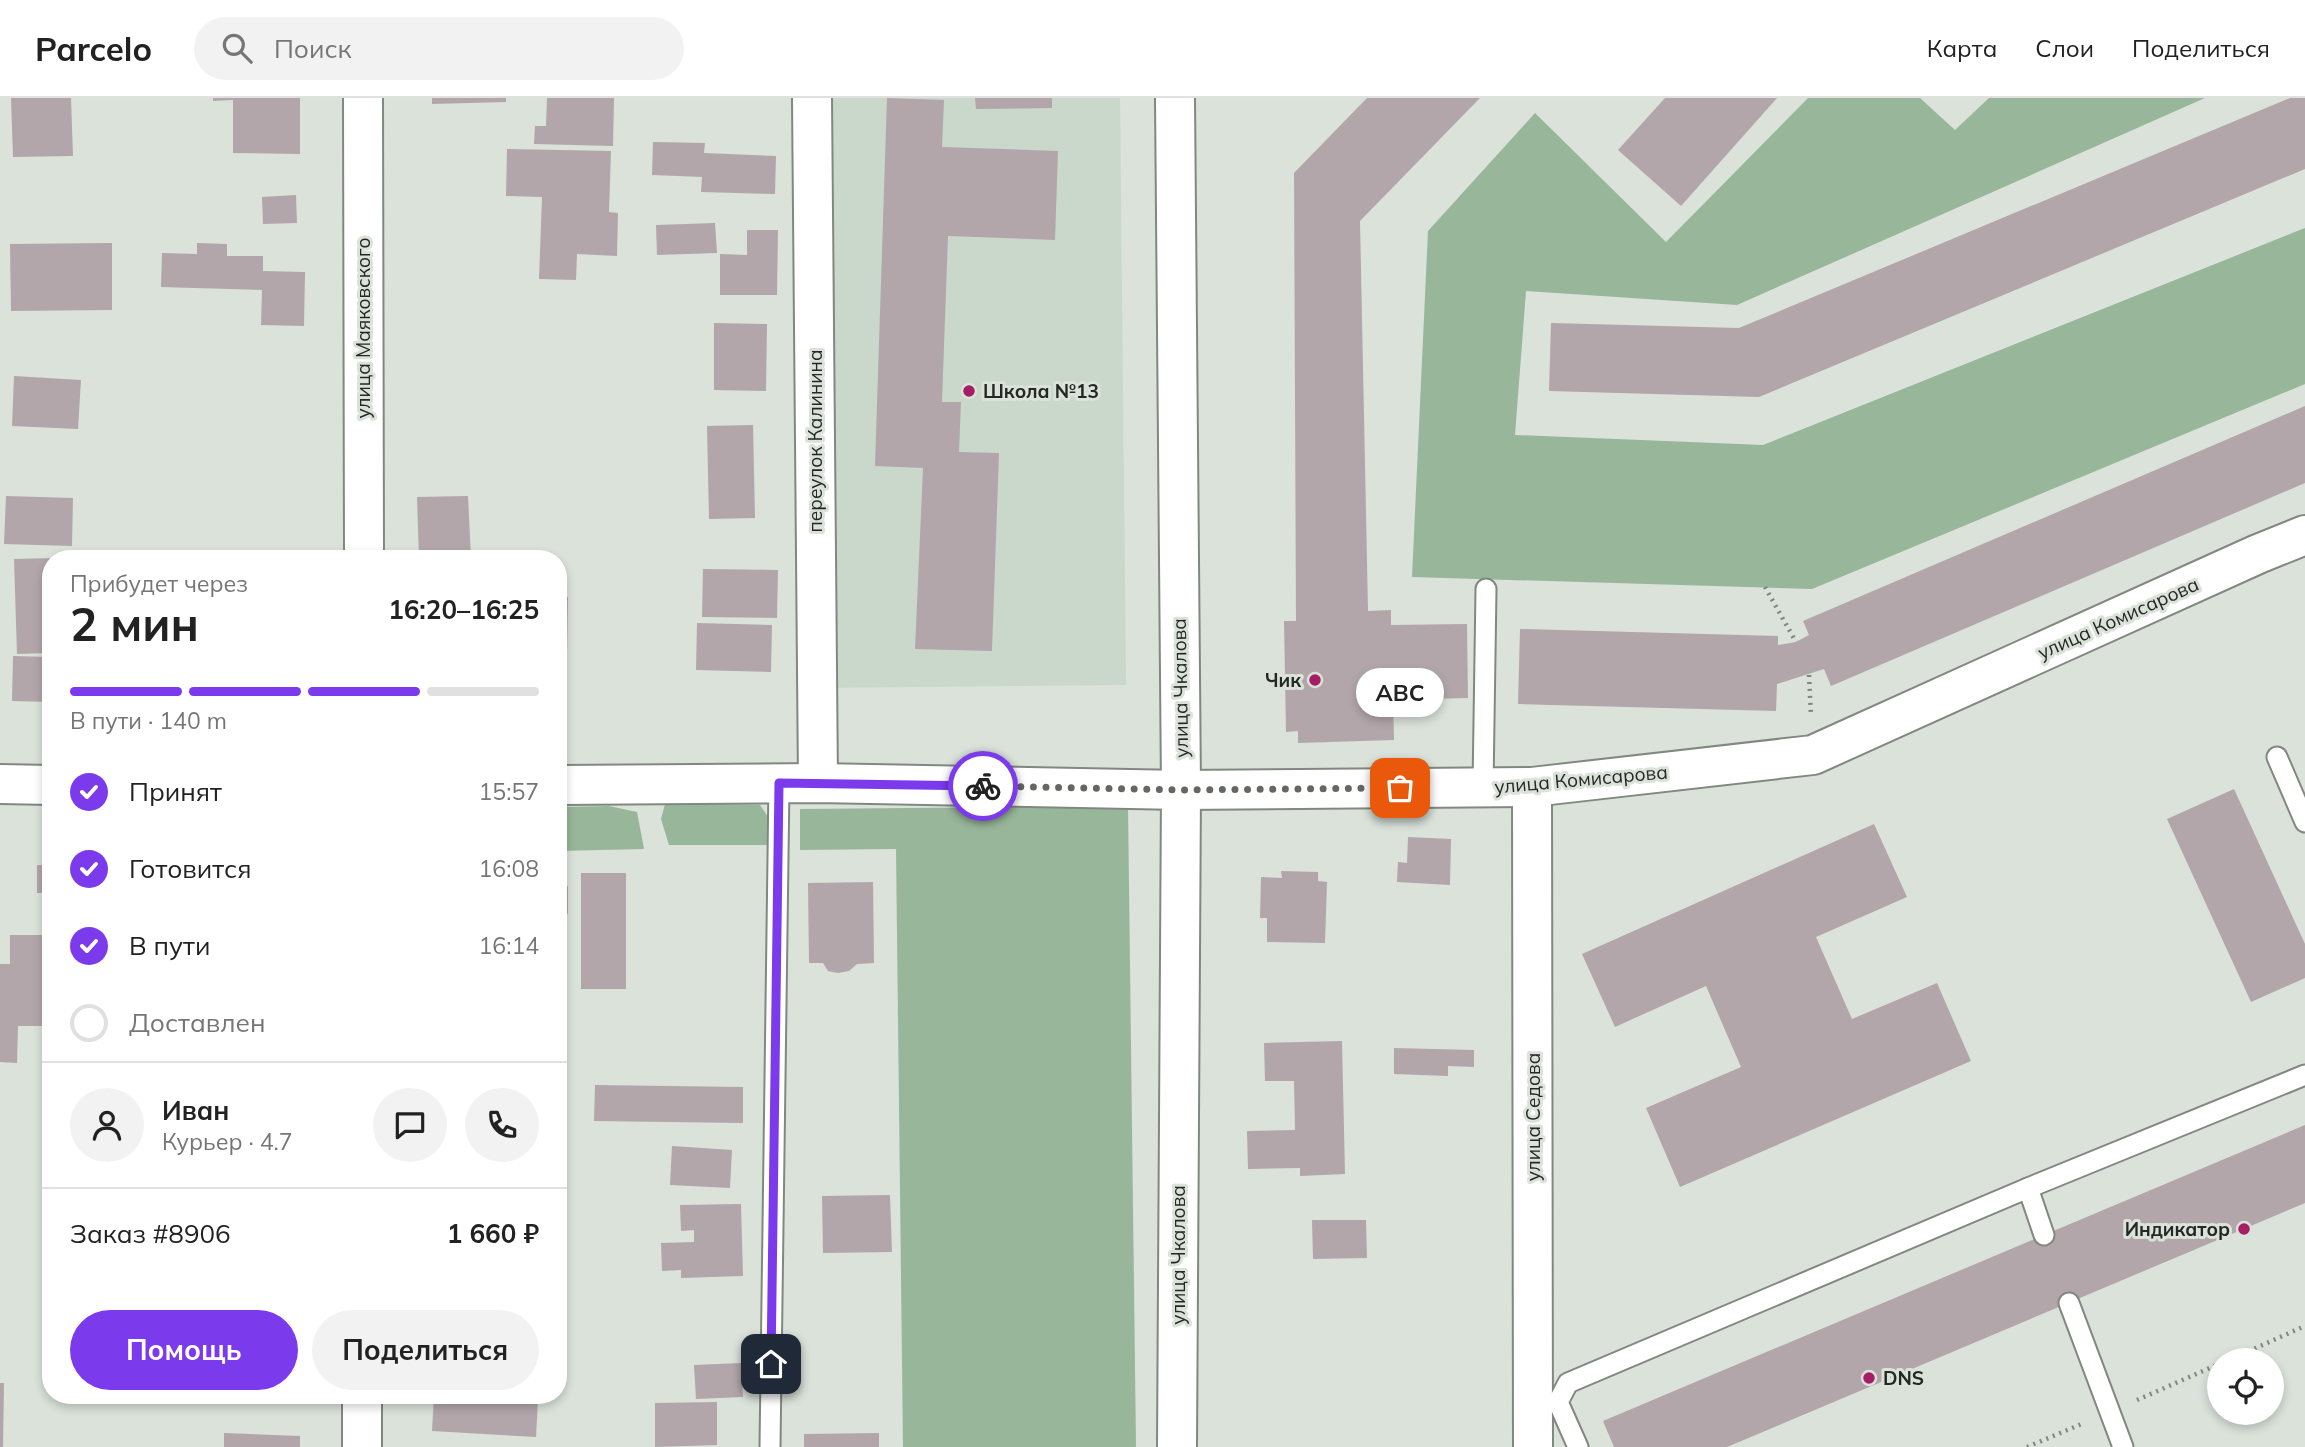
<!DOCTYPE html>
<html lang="ru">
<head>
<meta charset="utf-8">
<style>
  body { margin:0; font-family:Mulish,sans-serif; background:#f2f2f2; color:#222; height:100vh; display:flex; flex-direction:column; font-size:26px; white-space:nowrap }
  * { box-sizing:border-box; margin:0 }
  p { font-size:23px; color:#767676 }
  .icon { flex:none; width:38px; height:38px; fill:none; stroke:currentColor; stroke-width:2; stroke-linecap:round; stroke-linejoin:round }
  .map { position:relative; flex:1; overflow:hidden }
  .drawer { position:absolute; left:42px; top:452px; width:525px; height:854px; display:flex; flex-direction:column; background:#fff; border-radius:28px; box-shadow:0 4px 10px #0003 }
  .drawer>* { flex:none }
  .fabs { position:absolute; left:2207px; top:1250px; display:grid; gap:14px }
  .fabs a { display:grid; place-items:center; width:77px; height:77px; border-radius:50%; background:#fff; box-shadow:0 4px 10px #0003; font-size:35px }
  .pin { position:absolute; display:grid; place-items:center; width:60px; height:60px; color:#fff; margin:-30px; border-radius:14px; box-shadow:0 4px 10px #0006 }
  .courier { position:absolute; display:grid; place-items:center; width:70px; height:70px; margin:-35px; border:5px solid #7c3aed; border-radius:50%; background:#fff; color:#222; box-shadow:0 2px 9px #0007 }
  .bubble { position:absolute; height:49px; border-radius:24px; background:#fff; box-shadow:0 4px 10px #0003; font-size:23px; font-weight:700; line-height:49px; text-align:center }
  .summary em { font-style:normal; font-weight:700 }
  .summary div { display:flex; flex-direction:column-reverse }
  .summary { display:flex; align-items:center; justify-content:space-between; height:119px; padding:0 28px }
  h1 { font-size:46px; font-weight:700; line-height:52px }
  .bar { display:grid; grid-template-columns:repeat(4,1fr); gap:10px 7px; align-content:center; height:84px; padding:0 28px }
  .bar i { height:9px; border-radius:5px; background:#e0e0e0 }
  .bar .selected { background:#7c3aed }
  .bar p { grid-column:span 4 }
  .line { display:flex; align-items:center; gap:18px; padding:0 28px; border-top:2px solid #e0e0e0 }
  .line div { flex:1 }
  .round { display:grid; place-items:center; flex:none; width:74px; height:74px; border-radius:37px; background:#f2f2f2 }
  ol { padding:0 28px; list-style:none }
  li { display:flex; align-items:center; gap:21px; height:77px }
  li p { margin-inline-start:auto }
  li .icon { padding:7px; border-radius:50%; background:#7c3aed; color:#fff; stroke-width:4 }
  li:last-child { color:#767676 }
  li i { width:38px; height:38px; border:4px solid #e0e0e0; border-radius:50% }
  .button { display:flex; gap:14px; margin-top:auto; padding:14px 28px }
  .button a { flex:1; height:80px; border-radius:42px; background:#7c3aed; color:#fff; font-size:28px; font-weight:700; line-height:80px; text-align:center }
  .button a+a { background:#f2f2f2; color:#222 }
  header { display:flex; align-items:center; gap:42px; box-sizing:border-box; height:98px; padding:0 35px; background:#fff; border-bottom:2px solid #e0e0e0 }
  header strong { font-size:33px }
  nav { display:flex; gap:38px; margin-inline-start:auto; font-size:24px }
  .search { width:490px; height:63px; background:#f2f2f2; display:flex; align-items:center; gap:18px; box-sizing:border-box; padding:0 24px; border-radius:38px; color:#767676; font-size:26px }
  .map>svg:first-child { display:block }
</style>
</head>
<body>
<header>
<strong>Parcelo</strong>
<div class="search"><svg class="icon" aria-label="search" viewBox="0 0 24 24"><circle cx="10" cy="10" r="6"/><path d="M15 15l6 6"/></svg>Поиск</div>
<nav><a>Карта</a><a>Слои</a><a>Поделиться</a></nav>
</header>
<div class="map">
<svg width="2305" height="1349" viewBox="0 0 2305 1349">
  <rect width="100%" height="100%" fill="#dae2da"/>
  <path fill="#c9d8ca" d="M812,0H1120L1126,587L817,590Z"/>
  <g fill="#98b69a">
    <path d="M1808,0H1920L1955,32L1989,0H2205L1737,207L1526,193L1515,337L1763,347L2305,130V286L1812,491L1412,479L1428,133L1535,15L1666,144Z"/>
    <path d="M665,706L760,707L771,723V747H669L661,721Z"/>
    <path d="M609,708L637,714L644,751L558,753V709Z"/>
    <path d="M1128,708L1136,1349H903L896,751L800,752V711Z"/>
  </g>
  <g fill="#b2a6aa">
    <path d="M11,0H71L73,58L13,59Z"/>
    <path d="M213,0H300V56L233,55V2L213,3Z"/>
    <path d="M432,0H506V4L432,6Z"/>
    <path d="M547,0H614L613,48L534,46L535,28H546Z"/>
    <path d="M887,0L944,2L942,49L1058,53L1055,142L948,138L942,304H961L959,354L999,355L992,553L915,551L923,370L875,368Z"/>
    <path d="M975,0H1052V10L976,11Z"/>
    <path d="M1367,0H1480L1360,123L1368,513L1391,512V527L1467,526L1468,600L1393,602L1394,642L1298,645V633L1286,634L1284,523H1296L1294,75Z"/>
    <path d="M1665,0H1777L1681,108L1618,52Z"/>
    <path d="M2290,0H2305V71L1759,299L1549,293L1551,225L1739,230Z"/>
    <path d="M653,44L705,45L704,55L776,58L775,96L701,94L702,79L652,77Z"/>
    <path d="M507,51L611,53L609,114L618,115L617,158L577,156L576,182L539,181L542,99L506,98Z"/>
    <path d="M296,97L297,125L263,126L262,99Z"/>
    <path d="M715,125L717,155L657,157L656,127Z"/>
    <path d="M747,132H778L777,197H720V156L747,157Z"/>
    <path d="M112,145V212L11,213L10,146Z"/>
    <path d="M197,145L227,146V158H263V173L305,174L304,228L261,227L262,192L161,189L162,155L197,156Z"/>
    <path d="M714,225L767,226L766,293L714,292Z"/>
    <path d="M14,278L81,282L78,331L12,328Z"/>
    <path d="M2305,308V385L1831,588L1824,571L1777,586L1776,613L1518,606L1520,531L1778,538V547L1796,544L1809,537L1803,523Z"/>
    <path d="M753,327L755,420L709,421L707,328Z"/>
    <path d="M6,398L73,400L72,448L4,446Z"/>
    <path d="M468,398L471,460H419L417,399Z"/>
    <path d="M51,460V555L17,556L14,461Z"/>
    <path d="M703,471L778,472L777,520L702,519Z"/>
    <path d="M558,499H568L567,557H558Z"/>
    <path d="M697,525L772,527L771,574L696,572Z"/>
    <path d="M13,558L51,559V604L12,603Z"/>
    <path d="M2234,691L2305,846V880L2251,904L2167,721Z"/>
    <path d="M1874,726L1907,799L1816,839L1852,921L1937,885L1971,963L1680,1089L1646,1010L1741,969L1706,888L1615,929L1582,856Z"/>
    <path d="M1408,739L1451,741L1450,787L1397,784L1398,764L1407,765Z"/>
    <rect x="37" y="767" width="14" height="28"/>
    <path d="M1281,773L1318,774V783L1327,784L1325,845L1267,844V820H1260L1261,779L1282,780Z"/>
    <rect x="581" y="775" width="45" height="116"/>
    <path d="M873,784L874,865L857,866L849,873L838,875L828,873L823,865H809L808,785Z"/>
    <rect x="558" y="788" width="10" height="28"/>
    <path d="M10,837H51V928H18L17,965L0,964V866H10Z"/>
    <path d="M1342,943L1345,1076L1300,1078V1070L1248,1071L1247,1033L1295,1032L1294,983H1265L1264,945Z"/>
    <path d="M1394,950L1474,952V969L1448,968V978L1394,976Z"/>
    <path d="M595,987L743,989V1025L594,1023Z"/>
    <path d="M2305,1027V1105L1727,1349H1614L1603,1323Z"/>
    <path d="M672,1048L732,1052L730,1090L670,1087Z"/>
    <path d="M890,1097L892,1154L823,1155L822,1098Z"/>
    <path d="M741,1106L743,1178L681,1180V1172L662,1173L661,1145L694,1144V1132L681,1133L680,1107Z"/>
    <path d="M1312,1122H1366L1367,1160L1313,1161Z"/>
    <path d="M741,1265L743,1299L696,1301L694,1267Z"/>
    <path d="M0,1285H4L3,1349H0Z"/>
    <path d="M434,1297L538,1301L536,1339L432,1333Z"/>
    <path d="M717,1304V1347L655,1349V1305Z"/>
    <path d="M224,1335L300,1338V1349H224Z"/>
    <path d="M879,1335V1349H804V1336Z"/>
  </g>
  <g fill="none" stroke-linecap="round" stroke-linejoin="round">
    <g stroke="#808880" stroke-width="23">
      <g id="lane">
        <path d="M2277,659L2305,724"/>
        <path d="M1483,689L1486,491"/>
        <path d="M2028,1090L2044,1137"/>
        <path d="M2069,1205L2123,1349"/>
        <path d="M770,1349L779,685"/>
        <path d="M1578,1349L1558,1304L1568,1285L2028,1090L2305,977"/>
      </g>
    </g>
    <g stroke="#808880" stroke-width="42">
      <g id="street">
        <path d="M363,0L364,460"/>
        <path d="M812,0L818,685"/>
        <path d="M0,686L51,687"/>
        <path d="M558,687L818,685L1181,692L1532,689L1813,657L2258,456L2305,437"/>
        <path d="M1532,689L1533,1349"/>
        <path d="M362,1349V1297"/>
      </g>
    </g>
    <g stroke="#808880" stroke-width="42">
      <path id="secondary" d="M1175,0L1181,692L1177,1349"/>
    </g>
    <g stroke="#818681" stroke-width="4.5" stroke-dasharray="2 5" stroke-linecap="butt">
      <path d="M1765,489L1796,544"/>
      <path d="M1809,577L1811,618"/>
      <path d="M2229,1262L2305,1228"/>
      <path d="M2137,1302L2219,1266"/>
      <path d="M2027,1349L2084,1325"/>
    </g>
    <use href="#lane" stroke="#fff" stroke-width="19"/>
    <use href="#street" stroke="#fff" stroke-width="38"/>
    <use href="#secondary" stroke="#fff" stroke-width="38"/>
  </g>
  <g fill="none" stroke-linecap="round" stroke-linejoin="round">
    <path stroke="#646864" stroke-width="7" stroke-dasharray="0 12.6" d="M983,688L1181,692L1400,690"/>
    <path stroke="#7c3aed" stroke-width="9" d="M771,1266L779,685L983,688"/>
  </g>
  <g fill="#a51d65" stroke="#dae2da" stroke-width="2.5">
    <circle cx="969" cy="293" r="7"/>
    <circle cx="1315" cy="582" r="7"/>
    <circle cx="2244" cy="1131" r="7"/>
    <circle cx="1869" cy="1280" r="7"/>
  </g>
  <g text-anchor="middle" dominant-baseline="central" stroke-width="6" stroke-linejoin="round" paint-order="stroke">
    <g font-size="19" fill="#242724" stroke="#dae2da">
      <text transform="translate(363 230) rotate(-90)">улица Маяковского</text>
      <text transform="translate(815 343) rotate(-90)">переулок Калинина</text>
      <text transform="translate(2118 520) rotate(-24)">улица Комисарова</text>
      <text transform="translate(1180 590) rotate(-91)">улица Чкалова</text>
      <text transform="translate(1581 681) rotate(-5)">улица Комисарова</text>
      <text transform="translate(1533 1019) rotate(-90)">улица Седова</text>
      <text transform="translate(1178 1157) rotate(-90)">улица Чкалова</text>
    </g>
    <g font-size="19" font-weight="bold" fill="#242724" stroke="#dae2da" text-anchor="start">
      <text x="983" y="293">Школа №13</text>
      <text x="1301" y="582" text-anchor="end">Чик</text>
      <text x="2230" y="1131" text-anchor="end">Индикатор</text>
      <text x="1883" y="1280">DNS</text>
    </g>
  </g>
</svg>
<div class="fabs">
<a><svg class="icon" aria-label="locate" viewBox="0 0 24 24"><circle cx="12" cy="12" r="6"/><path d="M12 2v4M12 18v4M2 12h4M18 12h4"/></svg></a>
</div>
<div class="pin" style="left:1400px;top:690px;background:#ea580c"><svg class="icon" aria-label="bag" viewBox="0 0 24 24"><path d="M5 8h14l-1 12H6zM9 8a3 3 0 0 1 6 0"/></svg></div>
<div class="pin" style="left:771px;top:1266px;background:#1f2937"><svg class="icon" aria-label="home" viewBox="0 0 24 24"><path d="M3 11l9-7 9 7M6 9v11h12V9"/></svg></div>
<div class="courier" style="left:983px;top:688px"><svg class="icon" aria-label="bike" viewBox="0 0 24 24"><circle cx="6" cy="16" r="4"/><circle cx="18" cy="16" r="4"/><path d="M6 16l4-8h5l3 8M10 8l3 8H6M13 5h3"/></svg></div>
<div class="bubble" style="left:1356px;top:570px;width:88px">ABC</div>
<section class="drawer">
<div class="summary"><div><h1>2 мин</h1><p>Прибудет через</p></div><em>16:20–16:25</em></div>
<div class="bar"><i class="selected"></i><i class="selected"></i><i class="selected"></i><i></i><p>В пути · 140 m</p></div>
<ol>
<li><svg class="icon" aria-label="check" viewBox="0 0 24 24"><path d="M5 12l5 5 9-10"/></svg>Принят<p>15:57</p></li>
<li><svg class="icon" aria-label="check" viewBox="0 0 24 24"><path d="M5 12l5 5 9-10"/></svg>Готовится<p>16:08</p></li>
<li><svg class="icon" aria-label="check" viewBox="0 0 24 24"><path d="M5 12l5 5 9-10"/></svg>В пути<p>16:14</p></li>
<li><i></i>Доставлен</li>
</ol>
<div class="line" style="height:126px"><a class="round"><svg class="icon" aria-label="person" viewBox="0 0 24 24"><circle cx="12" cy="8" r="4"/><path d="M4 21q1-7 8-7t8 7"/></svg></a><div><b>Иван</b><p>Курьер · 4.7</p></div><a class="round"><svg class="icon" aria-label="chat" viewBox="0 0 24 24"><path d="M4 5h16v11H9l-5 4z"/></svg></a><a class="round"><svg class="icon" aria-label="phone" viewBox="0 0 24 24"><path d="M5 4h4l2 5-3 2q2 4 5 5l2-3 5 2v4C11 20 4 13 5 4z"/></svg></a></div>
<div class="line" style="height:91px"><div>Заказ #8906</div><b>1 660 ₽</b></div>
<div class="button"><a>Помощь</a><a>Поделиться</a></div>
</section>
</div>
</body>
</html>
